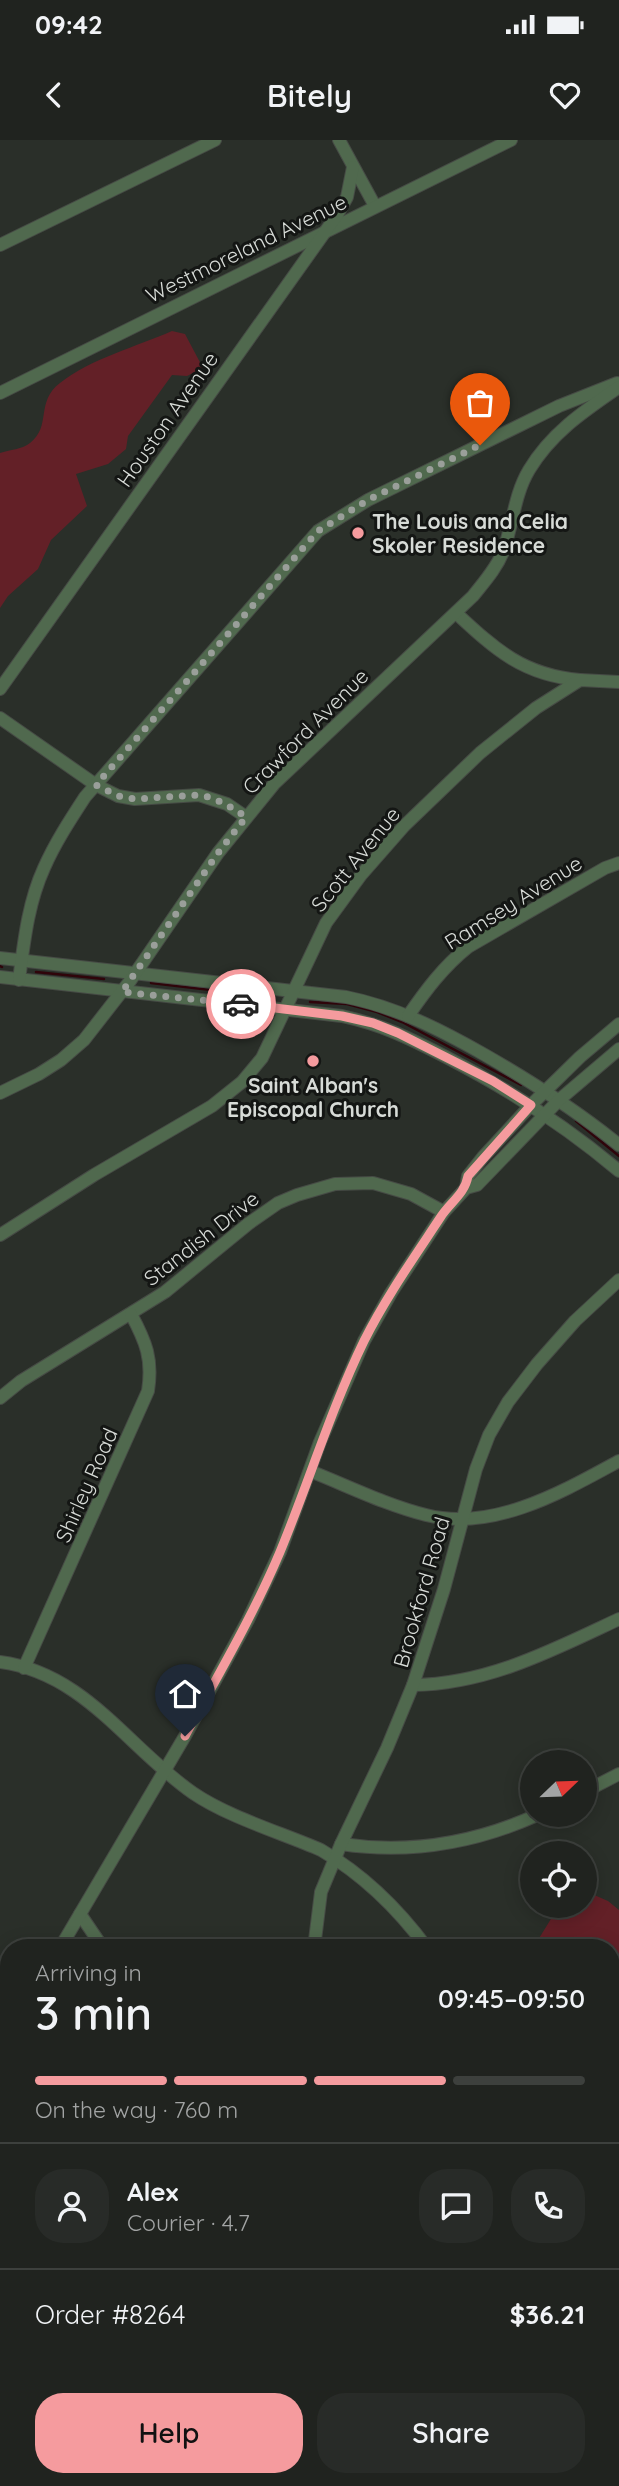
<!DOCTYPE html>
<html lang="en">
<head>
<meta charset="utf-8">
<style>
  body { margin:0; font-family:Quicksand,sans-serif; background:#282b28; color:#f1f3f6; height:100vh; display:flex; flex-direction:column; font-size:26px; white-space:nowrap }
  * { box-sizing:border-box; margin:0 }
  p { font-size:23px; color:#a2a4a4 }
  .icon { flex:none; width:38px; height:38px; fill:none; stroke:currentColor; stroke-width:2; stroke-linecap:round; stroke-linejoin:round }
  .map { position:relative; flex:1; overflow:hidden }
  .side { position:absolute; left:0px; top:1799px; width:620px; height:548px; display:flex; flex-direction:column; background:#20231f; border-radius:28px 28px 0 0; box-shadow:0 4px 18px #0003,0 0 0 2px #3d403d }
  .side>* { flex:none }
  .needle { width:46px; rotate:67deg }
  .buttons { position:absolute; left:520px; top:1610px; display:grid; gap:14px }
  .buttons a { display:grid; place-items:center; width:77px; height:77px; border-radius:50%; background:#20231f; box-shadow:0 4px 18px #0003,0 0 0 2px #3d403d; font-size:35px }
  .pin { position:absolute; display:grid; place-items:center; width:60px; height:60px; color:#fff; margin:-72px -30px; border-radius:50% 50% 50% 0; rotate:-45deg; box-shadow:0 0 7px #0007 }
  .pin .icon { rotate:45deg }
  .courier { position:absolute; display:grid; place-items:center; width:70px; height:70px; margin:-35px; border:5px solid #f59b9e; border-radius:50%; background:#fff; color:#222; box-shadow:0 2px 9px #0007 }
  .headline em { font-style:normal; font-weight:600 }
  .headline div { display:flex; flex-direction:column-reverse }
  .headline { display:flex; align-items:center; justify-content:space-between; height:119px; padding:0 35px }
  h1 { font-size:46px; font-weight:600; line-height:52px }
  .bar { display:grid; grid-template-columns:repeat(4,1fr); gap:10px 7px; align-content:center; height:84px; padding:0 35px }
  .bar i { height:9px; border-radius:5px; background:#3d403d }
  .bar .active { background:#f59b9e }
  .bar p { grid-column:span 4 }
  .line { display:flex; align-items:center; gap:18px; padding:0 35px; border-top:2px solid #3d403d }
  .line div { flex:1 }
  .round { display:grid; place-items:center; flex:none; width:74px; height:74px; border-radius:28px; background:#282b28 }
  .primary-button { display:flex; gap:14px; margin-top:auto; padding:14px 35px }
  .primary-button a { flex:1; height:80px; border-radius:28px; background:#f59b9e; color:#111; font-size:28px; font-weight:600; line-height:80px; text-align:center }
  .primary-button a+a { background:#282b28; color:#f1f3f6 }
  .status { display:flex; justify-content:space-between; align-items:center; height:49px; padding:0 35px; background:#20231f; direction:ltr }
  .status svg { height:19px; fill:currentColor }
  header { display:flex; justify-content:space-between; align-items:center; height:91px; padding:0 35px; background:#20231f; font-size:32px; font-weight:600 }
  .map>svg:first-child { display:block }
</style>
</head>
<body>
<div class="status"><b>09:42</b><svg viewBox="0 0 49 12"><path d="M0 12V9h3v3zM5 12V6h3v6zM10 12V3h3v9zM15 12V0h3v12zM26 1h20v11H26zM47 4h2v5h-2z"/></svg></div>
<header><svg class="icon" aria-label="back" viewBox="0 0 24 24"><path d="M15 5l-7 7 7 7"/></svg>Bitely<svg class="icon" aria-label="heart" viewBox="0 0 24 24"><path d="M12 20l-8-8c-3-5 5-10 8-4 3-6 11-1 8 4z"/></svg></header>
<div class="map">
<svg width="619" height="2346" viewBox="0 0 619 2346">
  <rect width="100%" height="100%" fill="#2a2f29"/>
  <g fill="#632027">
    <path d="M172,191L185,194L203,228L187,236L172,235L128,296L126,309L108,324L76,334L87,366L51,400L38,429L8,456L0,468V313C9,310 23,309 30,303C52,286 35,262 60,243C92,218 136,207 172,191Z"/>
    <path d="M585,1751L608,1761L619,1770V1921L611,1920V1808H533L559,1766H584Z"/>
  </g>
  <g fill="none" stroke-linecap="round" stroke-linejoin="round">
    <g stroke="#2f040a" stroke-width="2.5">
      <path d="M0,826L2,827"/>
      <path d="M36,832L104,839"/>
      <path d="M151,843L270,857"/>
      <path d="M310,862L347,864L377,872L402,882L521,945"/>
      <path d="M576,981L619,1016"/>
    </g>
    <g stroke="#464b45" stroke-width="14">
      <g id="minor">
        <path d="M339,0L375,66"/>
        <path d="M0,105L215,0"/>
        <path d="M0,253L511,0"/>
        <path d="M456,473C496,510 523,535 580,540"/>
        <path d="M0,549L337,75L347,57L353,27"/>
        <path d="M0,578L96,645L118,656L135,659L199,655L227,664L246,677"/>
        <path d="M0,818L346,857C396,867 441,890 485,915C532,942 577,971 619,1005"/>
        <path d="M0,837L342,876C383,885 409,898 446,917C508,949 566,986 619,1031"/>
        <path d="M19,840C24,802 28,763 44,728C55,703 70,680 85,657L318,391L368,360L559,266L617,243"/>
        <path d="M408,876C426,850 443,827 468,807L605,728L619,723"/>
        <path d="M0,953L39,934L61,920L84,900L130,841L218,713L274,644L473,456C484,442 496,429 503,412C513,385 514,355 529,330C551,293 584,271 619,247"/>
        <path d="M466,1048L468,1036L483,1017L531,965L580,917L619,884"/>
        <path d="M0,1095L94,1035L212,966L242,942L262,918L326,783L361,735L404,686L480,613L536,568L580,540L619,542"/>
        <path d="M0,1258L21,1241L165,1152L248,1084L278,1063L297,1055L335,1044L373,1043L411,1054L444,1072"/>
        <path d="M310,1331C348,1346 386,1365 426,1375C493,1392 562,1352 619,1321"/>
        <path d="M0,1522C85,1533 128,1608 193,1653C228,1677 282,1693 321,1710C362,1734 399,1770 427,1808"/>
        <path d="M24,1528L148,1251C153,1219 146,1202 131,1174"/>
        <path d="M413,1545C488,1544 553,1510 619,1479"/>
        <path d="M584,1652L619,1634"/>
        <path d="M341,1704C408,1714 475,1703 537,1675"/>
        <path d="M80,1774L103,1808"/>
        <path d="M60,1808L185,1596L248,1480L280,1412L320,1302L364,1201L391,1153L444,1072L466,1048L477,1045L559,960L619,909"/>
        <path d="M314,1808L321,1752L341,1704L387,1608L413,1545L444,1449L476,1329L489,1295L508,1262L537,1224L575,1181L619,1140"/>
        <path d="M0,1930L9,1911"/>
        <path d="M611,2050L619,2059"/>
        <path d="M611,2225L619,2212"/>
        <path d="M373,2338L382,2346"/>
        <path d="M556,2338L561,2346"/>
        <path d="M33,2346L35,2338"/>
        <path d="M54,2346L61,2338"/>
        <path d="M347,2346L356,2338"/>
        <path d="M527,2346L536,2338"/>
      </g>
    </g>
    <use href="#minor" stroke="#50694e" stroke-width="12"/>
  </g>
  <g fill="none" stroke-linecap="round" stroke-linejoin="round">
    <path stroke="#9a9f9a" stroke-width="7" stroke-dasharray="0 12.6" d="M241,864L122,852L218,713L246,677C231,667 217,658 199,655L135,659L118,656L96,645L318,391L368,360L480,305"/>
    <path stroke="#f59b9e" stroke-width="9" d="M185,1596C218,1535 253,1476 280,1412C309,1342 331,1269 364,1201C386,1157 415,1116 442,1075C452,1061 465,1053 468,1036L531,965L493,941L398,893L373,883L342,876L241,864"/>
  </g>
  <g fill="#f59b9e" stroke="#141614" stroke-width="2.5">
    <circle cx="358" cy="393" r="7"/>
    <circle cx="313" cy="921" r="7"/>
  </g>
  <g text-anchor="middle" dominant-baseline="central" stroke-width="6" stroke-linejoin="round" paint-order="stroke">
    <g font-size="21" fill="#d7dbd7" stroke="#141614">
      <text transform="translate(246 108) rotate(-26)">Westmoreland Avenue</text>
      <text transform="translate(167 279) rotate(-55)">Houston Avenue</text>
      <text transform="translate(305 591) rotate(-45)">Crawford Avenue</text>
      <text transform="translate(355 719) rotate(-51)">Scott Avenue</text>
      <text transform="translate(513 762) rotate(-32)">Ramsey Avenue</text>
      <text transform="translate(201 1098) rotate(-38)">Standish Drive</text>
      <text transform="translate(86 1345) rotate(-66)">Shirley Road</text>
      <text transform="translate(421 1452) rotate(-74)">Brookford Road</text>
    </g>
    <g font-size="21" font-weight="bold" fill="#d7dbd7" stroke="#141614" text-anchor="start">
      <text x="372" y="381">The Louis and Celia<tspan x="372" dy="24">Skoler Residence</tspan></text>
      <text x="313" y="945" text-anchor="middle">Saint Alban's<tspan x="313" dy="24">Episcopal Church</tspan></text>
    </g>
  </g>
</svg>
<div class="buttons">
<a><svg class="needle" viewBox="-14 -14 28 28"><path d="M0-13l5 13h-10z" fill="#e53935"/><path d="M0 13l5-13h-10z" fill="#a2a4a4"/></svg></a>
<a><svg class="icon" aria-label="locate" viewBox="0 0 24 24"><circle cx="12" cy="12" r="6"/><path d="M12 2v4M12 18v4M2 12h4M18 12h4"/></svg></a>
</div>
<div class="pin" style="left:480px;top:305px;background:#ea580c"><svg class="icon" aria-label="bag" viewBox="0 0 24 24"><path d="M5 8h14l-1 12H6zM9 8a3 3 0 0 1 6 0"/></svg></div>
<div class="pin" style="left:185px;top:1596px;background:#1f2937"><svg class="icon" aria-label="home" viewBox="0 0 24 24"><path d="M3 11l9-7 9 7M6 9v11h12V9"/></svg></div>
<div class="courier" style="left:241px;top:864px"><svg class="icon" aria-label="car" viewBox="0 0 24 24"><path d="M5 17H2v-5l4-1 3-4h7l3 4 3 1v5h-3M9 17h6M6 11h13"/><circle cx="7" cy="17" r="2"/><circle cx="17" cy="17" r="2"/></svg></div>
<section class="side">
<div class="headline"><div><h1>3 min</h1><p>Arriving in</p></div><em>09:45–09:50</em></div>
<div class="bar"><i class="active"></i><i class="active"></i><i class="active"></i><i></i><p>On the way · 760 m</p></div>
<div class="line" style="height:126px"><a class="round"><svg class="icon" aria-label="person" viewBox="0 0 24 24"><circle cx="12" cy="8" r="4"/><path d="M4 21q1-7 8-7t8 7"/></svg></a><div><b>Alex</b><p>Courier · 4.7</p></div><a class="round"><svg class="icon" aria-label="chat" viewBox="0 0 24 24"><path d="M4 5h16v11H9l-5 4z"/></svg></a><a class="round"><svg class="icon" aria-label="phone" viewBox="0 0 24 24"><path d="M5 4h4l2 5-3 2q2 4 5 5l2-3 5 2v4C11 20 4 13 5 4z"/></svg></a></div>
<div class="line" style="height:91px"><div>Order #8264</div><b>$36.21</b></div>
<div class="primary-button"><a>Help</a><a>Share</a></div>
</section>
</div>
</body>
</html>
